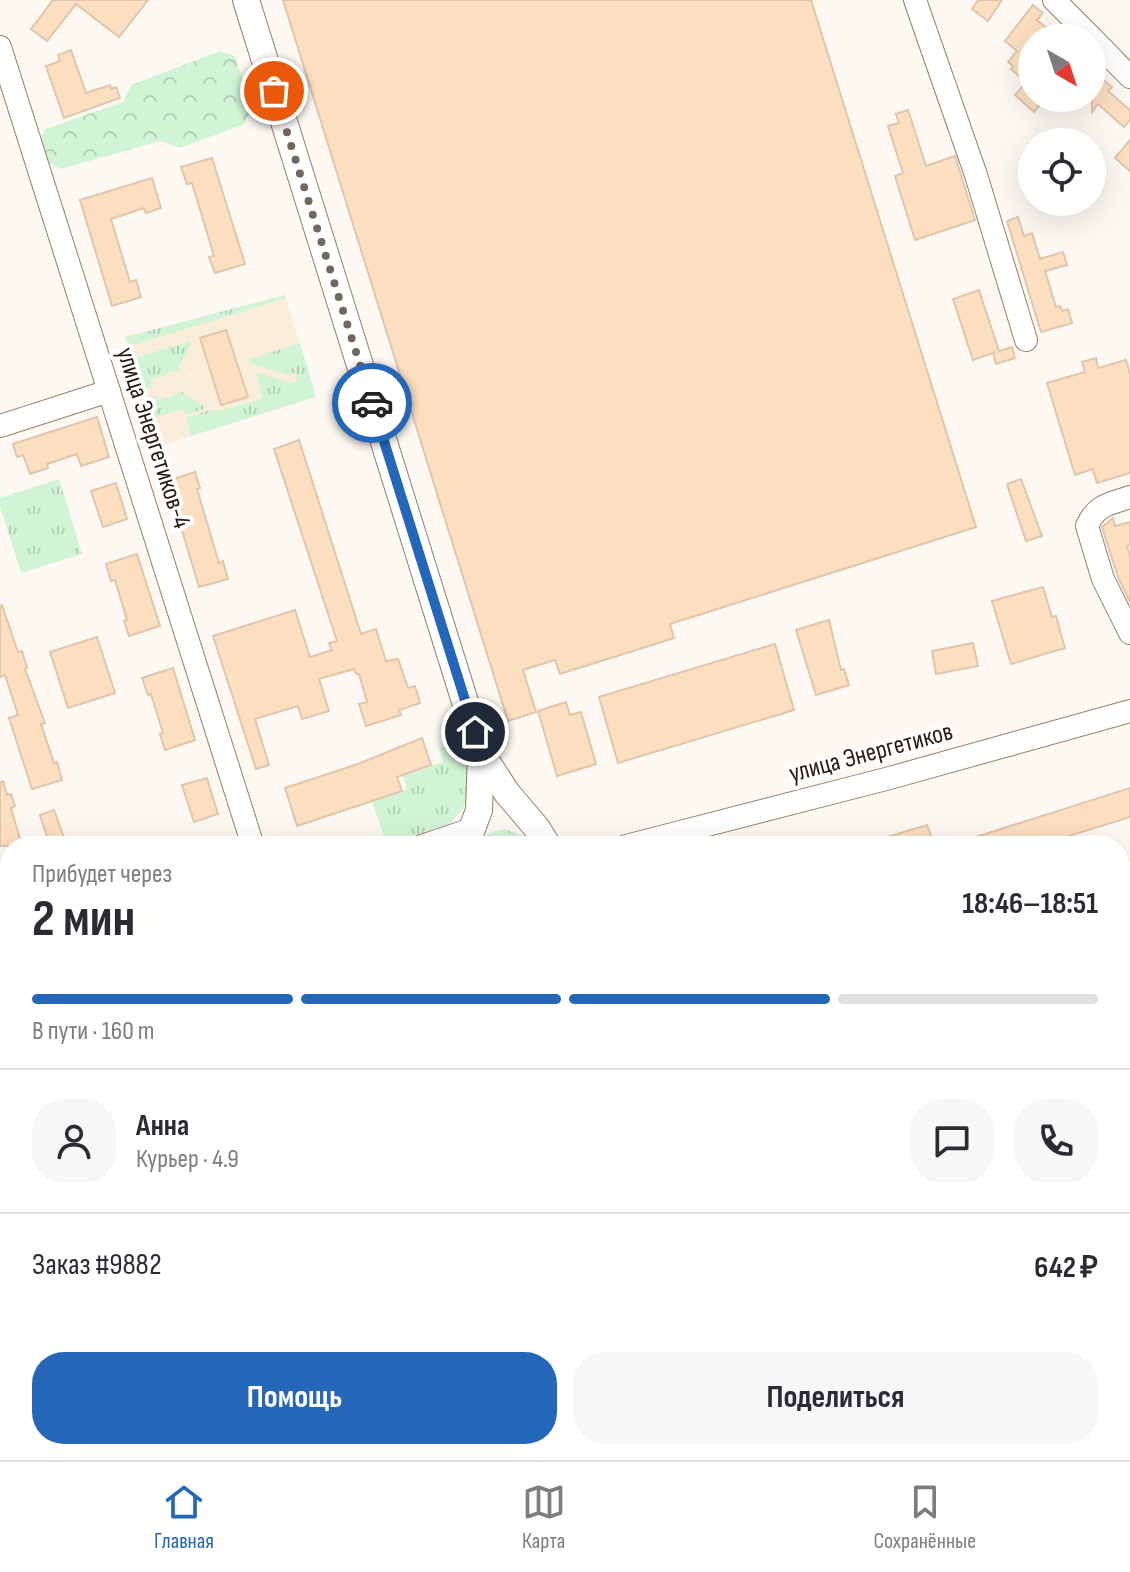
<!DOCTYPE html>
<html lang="ru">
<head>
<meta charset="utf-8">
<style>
  body { margin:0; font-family:"Sofia Sans Condensed",sans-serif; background:#f7f7f7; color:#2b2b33; height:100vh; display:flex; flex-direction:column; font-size:30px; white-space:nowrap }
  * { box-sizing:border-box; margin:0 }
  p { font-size:26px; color:#7c7c81 }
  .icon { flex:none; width:44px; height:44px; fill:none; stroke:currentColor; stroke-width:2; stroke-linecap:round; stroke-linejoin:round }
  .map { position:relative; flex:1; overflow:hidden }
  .side { position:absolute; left:0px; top:836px; width:1130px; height:624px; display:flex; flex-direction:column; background:#fff; border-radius:32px 32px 0 0; box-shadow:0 8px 32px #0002 }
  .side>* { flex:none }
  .needle { width:52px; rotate:141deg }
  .controls { position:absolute; left:1018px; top:24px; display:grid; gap:16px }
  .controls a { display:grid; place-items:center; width:88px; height:88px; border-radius:50%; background:#fff; box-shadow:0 8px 32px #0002; font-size:40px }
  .pin { position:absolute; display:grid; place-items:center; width:68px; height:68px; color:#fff; margin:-34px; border:4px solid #fff; border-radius:50%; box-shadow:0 2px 8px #0007 }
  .courier { position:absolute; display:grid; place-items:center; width:80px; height:80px; margin:-40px; border:6px solid #2466b7; border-radius:50%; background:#fff; color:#222; box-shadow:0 2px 10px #0007 }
  .head em { font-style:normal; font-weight:700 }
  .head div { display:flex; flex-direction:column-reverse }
  .head { display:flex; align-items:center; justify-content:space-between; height:136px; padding:0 32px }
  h1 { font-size:52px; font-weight:700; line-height:60px }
  .bar { display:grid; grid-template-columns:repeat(4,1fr); gap:12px 8px; align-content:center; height:96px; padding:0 32px }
  .bar i { height:10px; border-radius:6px; background:#e1e1e2 }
  .bar .current { background:#2466b7 }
  .bar p { grid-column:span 4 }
  .line { display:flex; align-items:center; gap:20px; padding:0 32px; border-top:2px solid #e1e1e2 }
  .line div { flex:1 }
  .round { display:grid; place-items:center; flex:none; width:84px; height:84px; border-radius:32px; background:#f7f7f7 }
  .button { display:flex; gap:16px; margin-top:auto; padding:16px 32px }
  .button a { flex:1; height:92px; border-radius:32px; background:#2466b7; color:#fff; font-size:32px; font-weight:700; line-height:92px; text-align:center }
  .button a+a { background:#f7f7f7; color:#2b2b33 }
  .menu { display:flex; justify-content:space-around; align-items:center; height:112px; border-top:2px solid #e1e1e2; background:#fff; font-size:22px; color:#7c7c81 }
  .menu a { display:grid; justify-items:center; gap:4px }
  .menu .current { color:#2466b7 }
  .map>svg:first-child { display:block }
</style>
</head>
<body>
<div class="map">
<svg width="1130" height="1460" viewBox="0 0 1130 1460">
  <defs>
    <pattern id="grass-tufts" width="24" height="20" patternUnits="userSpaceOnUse" patternTransform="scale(2)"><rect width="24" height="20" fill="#d2f4d6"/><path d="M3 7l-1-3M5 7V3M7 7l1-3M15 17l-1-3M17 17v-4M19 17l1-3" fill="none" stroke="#b4d1b7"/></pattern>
    <pattern id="forest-crowns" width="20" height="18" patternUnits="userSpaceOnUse" patternTransform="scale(2)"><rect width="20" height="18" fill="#d2f4d6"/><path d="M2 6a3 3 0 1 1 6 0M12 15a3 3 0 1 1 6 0" fill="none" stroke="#b4d1b7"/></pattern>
  </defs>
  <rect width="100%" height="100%" fill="#fdf8f2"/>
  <path fill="#faedd9" d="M285,295L316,397L156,447L125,337Z"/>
  <path fill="#ffe7f4" d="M1120,1400L1130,1433V1460H817L851,1450H1120Z"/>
  <g fill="url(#grass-tufts)">
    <path d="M285,295L286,298L128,347L125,337Z"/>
    <path d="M190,341L191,345L177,371L151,379L153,386L140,390L131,359Z"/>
    <path d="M300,343L316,397L191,436L186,418L210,410L215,412L263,398L256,372L291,383L296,381L297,376L294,373L288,375L250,363L249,360Z"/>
    <path d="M183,392L207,408L185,415L182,409L149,419L142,399L156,395L158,400Z"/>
    <path d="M59,479L82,554L21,573L0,506V498Z"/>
    <path d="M467,739C483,786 464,828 416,842C404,846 397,848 386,841L372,802L407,789L394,747L407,743L416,771L443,762L439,748Z"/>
    <path d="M504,829L521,835L531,846H479C484,835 492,831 504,829Z"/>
    <path d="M10,1037V1087L0,1090V1040Z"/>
  </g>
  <path fill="url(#forest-crowns)" d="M220,51L235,56L253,109L243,125L179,148L160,141L61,169L49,163L39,142L45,129L123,102L131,85Z"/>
  <g fill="#fcdfc1" stroke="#e0c6ab" stroke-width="2">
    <path d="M53,0H148L119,37L76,4L47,41L31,29Z"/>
    <path d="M283,0H811L976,527L670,624L674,638L560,674L555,660L523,670L536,712L508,721Z"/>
    <path d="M978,0H1002L988,21L972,9Z"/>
    <path d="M1033,5L1043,13L1037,20L1059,38H1032V61L1019,76L1011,69L1013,66L1008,62L1017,51L1005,41Z"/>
    <path d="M71,50L86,93L110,85L111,89L116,87L120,98L64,118L46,66L60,61L58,55Z"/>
    <path d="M1092,71L1112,87L1108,91L1130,110V120L1124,127L1098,104L1092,112Z"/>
    <path d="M1032,76V98H1046L1034,112L1015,95Z"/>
    <path d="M908,110L926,166L955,156L975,220L915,240L895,176L903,173L888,126L899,123L896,114Z"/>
    <path d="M1130,140V171L1115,158Z"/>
    <path d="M212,158L245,264L215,273L209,257L214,256L192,183L187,184L181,167Z"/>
    <path d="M152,178L161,208L146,213L144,208L111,219L130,282L136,280L141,297L112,306L80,200Z"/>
    <path d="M1018,217L1024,236L1032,233L1040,259L1063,252L1067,265L1045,271L1056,307L1060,306L1062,311L1068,309L1072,323L1041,332L1007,221Z"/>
    <path d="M979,290L999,351L1012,347L1015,358L996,364L993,353L996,352L973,360L953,299Z"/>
    <path d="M226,330L248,397L221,405L200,338Z"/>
    <path d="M1096,358L1098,368L1126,360L1130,374V473L1097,483L1093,469L1075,475L1047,383L1085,372L1082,362Z"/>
    <path d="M97,417L109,457L81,466L77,454L47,464L48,468L30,474L23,455L17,457L13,444Z"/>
    <path d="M299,440L361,634L376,629L386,661L398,659L408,688L415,686L420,703L399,710L401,715L366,726L359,704L367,702L359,674H356L354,669L319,679L329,711L302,719L298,706L255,719L269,765L256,769L213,636L295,610L310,657L332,650L329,643L337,641L274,449Z"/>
    <path d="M195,472L200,488L197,489L219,563L223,561L228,579L199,587L167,481Z"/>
    <path d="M1021,479L1042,536L1026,541L1007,484Z"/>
    <path d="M116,483L127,519L103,527L91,491Z"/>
    <path d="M1113,518L1115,526L1130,522V545L1127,546L1130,556V602L1118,577L1102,527Z"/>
    <path d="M137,554L160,626L129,636L124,621L127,620L115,580L111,581L106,564Z"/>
    <path d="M1043,587L1052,617L1056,616L1065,648L1011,664L992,601Z"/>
    <path d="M2,605L18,652L22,651L27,668L25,669L45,723L41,724L54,763L57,762L62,780L32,789L9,718L18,715L5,675L0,677V606Z"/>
    <path d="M829,620L841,670L844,669L849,685L816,695L796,630Z"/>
    <path d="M97,637L115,693L68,708L50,652Z"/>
    <path d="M973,643L978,666L936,674L932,651Z"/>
    <path d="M775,644L794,710L618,763L599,697Z"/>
    <path d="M173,668L195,740L165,750L160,734L163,733L151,694L148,695L142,678Z"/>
    <path d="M566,702L570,715L581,712L596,764L557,776L538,711Z"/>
    <path d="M422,738L431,765L397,777L402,791L297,826L285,788L358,764Z"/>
    <path d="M207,778L218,814L194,822L182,785Z"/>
    <path d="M3,781L7,795L11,794L15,806L11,808L22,846H0V782Z"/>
    <path d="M1130,788V817L1037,846H957V843Z"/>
    <path d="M54,810L67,846H50L40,815Z"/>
    <path d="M927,825L935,846H867V843Z"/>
  </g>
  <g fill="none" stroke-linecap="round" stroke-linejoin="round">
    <g stroke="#977f65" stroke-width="24">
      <g id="minor">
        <path d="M915,0L976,175L1026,340"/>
        <path d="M1054,0L1092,38"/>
        <path d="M1092,38L1130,77"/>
        <path d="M0,47L253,846"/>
        <path d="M0,426L109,391"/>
        <path d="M1130,497C1109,504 1096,505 1087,526L1103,579L1130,633"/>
        <path d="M422,846L472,829"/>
        <path d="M626,846L886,779L1130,711"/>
        <path d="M0,976L10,973"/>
        <path d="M0,1028L10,1025"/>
      </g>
    </g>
    <g stroke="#977f65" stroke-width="28">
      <g id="major">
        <path d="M246,0L481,753L479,810L472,829"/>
        <path d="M481,753L507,793L536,827L548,846"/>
        <path d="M653,1450L657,1460"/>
        <path d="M713,1450L716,1460"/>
      </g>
    </g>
    <use href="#minor" stroke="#fff" stroke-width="22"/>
    <use href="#major" stroke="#fff" stroke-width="26"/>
  </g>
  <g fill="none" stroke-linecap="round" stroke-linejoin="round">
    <path stroke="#716960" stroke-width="8" stroke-dasharray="0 14.4" d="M274,91L372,403"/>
    <path stroke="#2466b7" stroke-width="10" d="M372,403L475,732"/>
  </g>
  <g text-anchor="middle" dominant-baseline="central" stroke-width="8" stroke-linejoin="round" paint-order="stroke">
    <g font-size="26" fill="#261c12" stroke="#fff">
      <text transform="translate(153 438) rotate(72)">улица Энергетиков-4</text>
      <text transform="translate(871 753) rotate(-15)">улица Энергетиков</text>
    </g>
  </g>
</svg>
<div class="controls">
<a><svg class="needle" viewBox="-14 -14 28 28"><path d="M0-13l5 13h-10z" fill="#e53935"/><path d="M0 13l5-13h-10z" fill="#7c7c81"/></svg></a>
<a><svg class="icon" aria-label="locate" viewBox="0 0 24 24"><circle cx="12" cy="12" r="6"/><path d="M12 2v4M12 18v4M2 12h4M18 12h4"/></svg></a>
</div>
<div class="pin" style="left:274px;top:91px;background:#ea580c"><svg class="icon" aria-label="bag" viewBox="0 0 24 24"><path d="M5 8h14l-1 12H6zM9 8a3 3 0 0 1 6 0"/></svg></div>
<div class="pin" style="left:475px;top:732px;background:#1f2937"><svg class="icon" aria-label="home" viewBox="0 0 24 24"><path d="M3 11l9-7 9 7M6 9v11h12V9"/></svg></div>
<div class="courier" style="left:372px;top:403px"><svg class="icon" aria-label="car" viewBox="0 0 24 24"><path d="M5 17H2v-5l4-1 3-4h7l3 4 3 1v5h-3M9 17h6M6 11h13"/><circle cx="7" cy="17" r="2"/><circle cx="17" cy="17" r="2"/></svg></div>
<section class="side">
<div class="head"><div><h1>2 мин</h1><p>Прибудет через</p></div><em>18:46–18:51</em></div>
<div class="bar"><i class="current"></i><i class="current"></i><i class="current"></i><i></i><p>В пути · 160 m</p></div>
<div class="line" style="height:144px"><a class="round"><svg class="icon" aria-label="person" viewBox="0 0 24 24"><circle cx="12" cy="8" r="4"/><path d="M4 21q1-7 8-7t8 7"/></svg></a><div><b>Анна</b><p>Курьер · 4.9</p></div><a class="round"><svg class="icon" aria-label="chat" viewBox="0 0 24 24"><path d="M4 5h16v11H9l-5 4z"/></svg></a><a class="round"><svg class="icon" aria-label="phone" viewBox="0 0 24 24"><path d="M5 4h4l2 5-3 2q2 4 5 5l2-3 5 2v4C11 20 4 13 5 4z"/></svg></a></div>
<div class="line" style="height:104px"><div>Заказ #9882</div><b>642 ₽</b></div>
<div class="button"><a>Помощь</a><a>Поделиться</a></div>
</section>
</div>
<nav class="menu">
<a class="current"><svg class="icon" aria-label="home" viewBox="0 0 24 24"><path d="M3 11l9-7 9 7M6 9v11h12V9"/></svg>Главная</a>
<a><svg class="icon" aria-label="map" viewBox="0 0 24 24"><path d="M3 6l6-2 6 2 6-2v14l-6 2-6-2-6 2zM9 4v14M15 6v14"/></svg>Карта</a>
<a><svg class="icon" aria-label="saved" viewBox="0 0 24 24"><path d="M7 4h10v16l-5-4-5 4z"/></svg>Сохранённые</a>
</nav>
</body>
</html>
